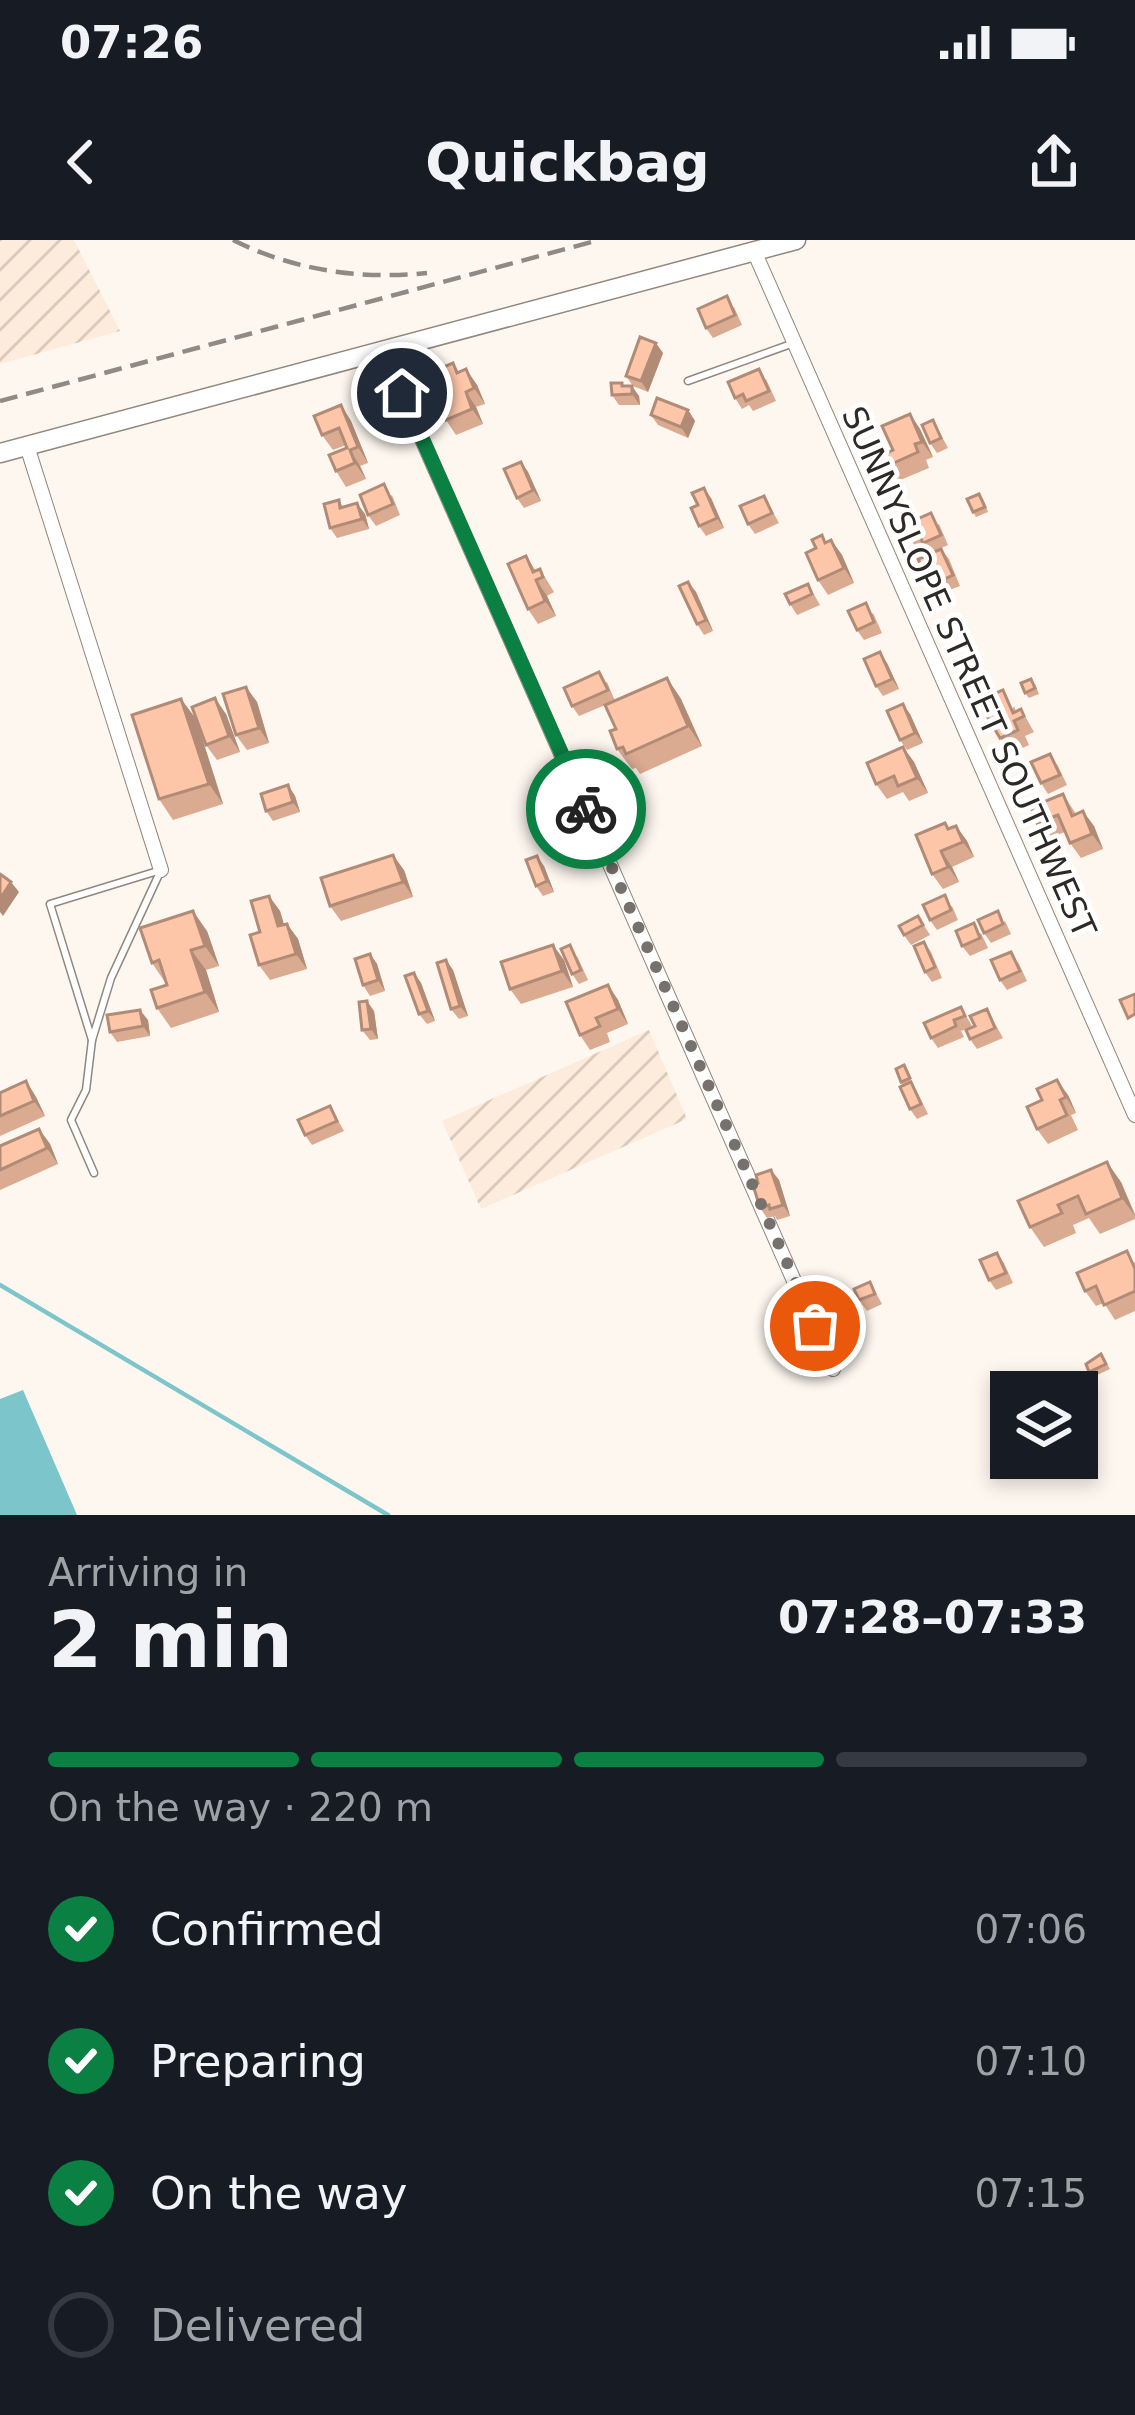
<!DOCTYPE html>
<html lang="en">
<head>
<meta charset="utf-8">
<style>
  body { margin:0; font-family:"DejaVu Sans",sans-serif; background:#20242c; color:#f1f3f6; height:100vh; display:flex; flex-direction:column; font-size:45px; white-space:nowrap }
  * { box-sizing:border-box; margin:0 }
  p { font-size:39px; color:#9ea1a6 }
  .icon { flex:none; width:66px; height:66px; fill:none; stroke:currentColor; stroke-width:2; stroke-linecap:round; stroke-linejoin:round }
  .map { position:relative; height:1275px; overflow:hidden }
  .panel { display:flex; flex-direction:column; background:#171b24; flex:1 }
  .panel>* { flex:none }
  .tools { position:absolute; left:990px; top:1131px; display:grid; gap:24px }
  .tools a { display:grid; place-items:center; width:108px; height:108px; border-radius:0px; background:#171b24; box-shadow:0 6px 18px #0003; font-size:60px }
  .pin { position:absolute; display:grid; place-items:center; width:102px; height:102px; color:#fff; margin:-51px; border:6px solid #fff; border-radius:50%; box-shadow:0 3px 12px #0007 }
  .courier { position:absolute; display:grid; place-items:center; width:120px; height:120px; margin:-60px; border:9px solid #0b8043; border-radius:50%; background:#fff; color:#222; box-shadow:0 3px 15px #0007 }
  .summary em { font-style:normal; font-weight:800 }
  .summary div { display:flex; flex-direction:column-reverse }
  .summary { display:flex; align-items:center; justify-content:space-between; height:204px; padding:0 48px }
  h1 { font-size:78px; font-weight:800; line-height:90px }
  .bar { display:grid; grid-template-columns:repeat(4,1fr); gap:18px 12px; align-content:center; height:144px; padding:0 48px }
  .bar i { height:15px; border-radius:9px; background:#363941 }
  .bar .current { background:#0b8043 }
  .bar p { grid-column:span 4 }
  ol { padding:0 48px; list-style:none }
  li { display:flex; align-items:center; gap:36px; height:132px }
  li p { margin-inline-start:auto }
  li .icon { padding:12px; border-radius:50%; background:#0b8043; color:#fff; stroke-width:4 }
  li:last-child { color:#9ea1a6 }
  li i { width:66px; height:66px; border:6px solid #363941; border-radius:50% }
  .status { display:flex; justify-content:space-between; align-items:center; height:84px; padding:0 60px; background:#171b24; direction:ltr }
  .status svg { height:33px; fill:currentColor }
  header { display:flex; justify-content:space-between; align-items:center; height:156px; padding:0 48px; background:#171b24; font-size:54px; font-weight:800 }
  .map>svg:first-child { display:block }
</style>
</head>
<body>
<div class="status"><b>07:26</b><svg viewBox="0 0 49 12"><path d="M0 12V9h3v3zM5 12V6h3v6zM10 12V3h3v9zM15 12V0h3v12zM26 1h20v11H26zM47 4h2v5h-2z"/></svg></div>
<header><svg class="icon" aria-label="back" viewBox="0 0 24 24"><path d="M15 5l-7 7 7 7"/></svg>Quickbag<svg class="icon" aria-label="share" viewBox="0 0 24 24"><path d="M12 15V3M7 8l5-5 5 5M5 13v7h14v-7"/></svg></header>
<div class="map">
<svg width="1135" height="1275" viewBox="0 0 1135 1275">
  <defs>
    <pattern id="industrial-furrows" width="10" height="10" patternUnits="userSpaceOnUse" patternTransform="scale(3)"><rect width="10" height="10" fill="#fdecdb"/><path d="M-1 1l2-2M0 10L10 0M9 11l2-2" fill="none" stroke="#d9cabc"/></pattern>
  </defs>
  <rect width="100%" height="100%" fill="#fef7f0"/>
  <g fill="url(#industrial-furrows)">
    <path d="M0,0H74L120,91L0,124Z"/>
    <path d="M649,790L687,879L481,969L442,881Z"/>
  </g>
  <path fill="#7cc6cb" d="M23,1150L77,1275H0V1159Z"/>
  <g fill="none" stroke-linecap="round" stroke-linejoin="round">
    <path stroke="#7cc6cb" stroke-width="4.5" d="M0,1045L388,1275"/>
    <g stroke="#91877d" stroke-width="9">
      <g id="lane">
        <path d="M688,141L791,104"/>
        <path d="M161,630L111,738L92,800L50,664Z"/>
        <path d="M92,800L86,850L71,880L94,933"/>
      </g>
    </g>
    <g stroke="#91877d" stroke-width="16">
      <g id="street">
        <path d="M754,11L1135,875"/>
        <path d="M383,111L833,1129"/>
        <path d="M27,206L161,630"/>
      </g>
    </g>
    <g stroke="#91877d" stroke-width="21">
      <path id="secondary" d="M0,213L796,0"/>
    </g>
    <use href="#lane" stroke="#fff" stroke-width="6"/>
    <use href="#street" stroke="#fff" stroke-width="14"/>
    <use href="#secondary" stroke="#fff" stroke-width="18"/>
    <g stroke="#8f8a84" stroke-width="4.5" stroke-dasharray="18 9" stroke-linecap="butt">
      <path d="M233,0C293,30 360,40 427,33"/>
      <path d="M0,161L599,0"/>
    </g>
  </g>
  <g fill="#daaa91">
    <path d="M734,67L742,85L713,98L706,88Z"/>
    <path d="M663,113L648,152L633,146L626,136Z"/>
    <path d="M453,123L459,132L466,129L477,145L485,164L476,167L483,184L456,195L446,180Z"/>
    <path d="M766,139L776,161L753,171L749,165L742,169L735,158Z"/>
    <path d="M625,146L639,156L640,165H619L612,155Z"/>
    <path d="M341,165L351,181L368,223L360,226L366,239L346,247L336,231L347,208L346,205L333,210L322,195Z"/>
    <path d="M688,170L695,181L688,198L658,185L651,175Z"/>
    <path d="M910,174L920,189L933,217L926,220L929,228L898,241L887,226Z"/>
    <path d="M933,180L948,208L937,213L930,203Z"/>
    <path d="M521,222L528,232L541,261L524,268L517,258Z"/>
    <path d="M392,255L400,275L376,286L368,275Z"/>
    <path d="M764,256L779,283L755,294L748,284Z"/>
    <path d="M711,258L724,288L706,296L699,286L698,265Z"/>
    <path d="M983,259L988,272L976,277L973,272Z"/>
    <path d="M339,260L343,267L365,274L369,289L337,298L330,288Z"/>
    <path d="M939,284L948,305L930,313L926,307L918,310L911,300Z"/>
    <path d="M831,300L842,315L854,343L828,355L818,340L826,302Z"/>
    <path d="M941,309L949,319L960,346L947,351L944,347L935,351L928,341Z"/>
    <path d="M526,316L536,331L540,329L554,352L547,356L556,376L538,384L528,369Z"/>
    <path d="M688,342L696,352L713,391L704,395L697,384Z"/>
    <path d="M808,344L820,365L797,375L790,364Z"/>
    <path d="M873,373L882,393L864,400L857,390Z"/>
    <path d="M887,423L899,449L883,456L876,446Z"/>
    <path d="M667,438L681,459L702,506L640,534L636,528L632,529L617,509L616,489Z"/>
    <path d="M607,442L615,461L579,476L572,466Z"/>
    <path d="M1035,444L1039,454L1029,458L1025,453Z"/>
    <path d="M246,447L257,462L269,503L247,510L236,495Z"/>
    <path d="M181,459L196,479L223,564L173,580L159,559Z"/>
    <path d="M1014,466L1016,471L1021,469L1034,492L1025,496L1029,505L1011,513L1000,498Z"/>
    <path d="M226,474L240,512L217,520L206,505Z"/>
    <path d="M910,474L923,503L907,510L900,500Z"/>
    <path d="M903,507L914,522L928,553L909,561L903,552L887,559L876,544Z"/>
    <path d="M1057,524L1067,545L1048,554L1041,543Z"/>
    <path d="M288,545L295,556L300,572L273,581L266,571Z"/>
    <path d="M1063,554L1076,574L1094,586L1103,609L1081,618L1070,603L1065,592L1048,598L1037,583Z"/>
    <path d="M945,583L949,589L956,586L967,601L974,617L952,627L959,642L943,649L932,634Z"/>
    <path d="M544,626L554,652L543,656L536,646Z"/>
    <path d="M404,630L413,657L341,681L330,666Z"/>
    <path d="M269,656L280,671L284,685L287,684L298,699L307,729L270,740L259,725Z"/>
    <path d="M952,666L958,680L937,690L930,680Z"/>
    <path d="M918,676L930,695L911,705L904,695Z"/>
    <path d="M1005,681L1011,694L991,703L984,693Z"/>
    <path d="M207,691L219,726L206,730L219,772L171,788L157,768L167,745L152,723Z"/>
    <path d="M981,693L988,708L970,716L962,706Z"/>
    <path d="M924,702L931,712L942,738L932,742L925,732Z"/>
    <path d="M370,714L377,724L385,751L370,756L363,745Z"/>
    <path d="M577,716L588,740L579,744L572,734Z"/>
    <path d="M446,720L453,730L468,776L459,779L451,769Z"/>
    <path d="M564,720L573,747L521,764L510,749Z"/>
    <path d="M1018,722L1027,741L1007,750L1000,740Z"/>
    <path d="M414,733L421,743L435,781L427,784L419,774Z"/>
    <path d="M608,745L618,760L628,784L607,793L610,802L590,810L580,795Z"/>
    <path d="M961,767L972,786L961,791L964,797L938,808L931,798Z"/>
    <path d="M987,769L1003,798L977,809L970,799L975,786Z"/>
    <path d="M374,771L378,799L370,800L362,790Z"/>
    <path d="M148,780L150,796L117,802L110,792Z"/>
    <path d="M904,825L928,874L917,879L910,869L901,842Z"/>
    <path d="M26,841L36,857L45,876L0,896V853Z"/>
    <path d="M1068,855L1076,873L1071,875L1078,890L1048,904L1037,889L1027,867Z"/>
    <path d="M330,866L344,891L312,905L305,895Z"/>
    <path d="M39,889L50,904L58,924L0,950V906Z"/>
    <path d="M771,930L779,940L790,976L777,980L775,976L767,978L760,968L758,943Z"/>
    <path d="M1121,942L1135,974V979L1100,994L1089,978L1073,985L1076,993L1044,1007L1030,987L1018,961Z"/>
    <path d="M997,1013L1004,1023L1013,1043L996,1050L989,1040Z"/>
    <path d="M1135,1022V1071L1115,1080L1104,1063L1096,1066L1085,1051Z"/>
    <path d="M870,1042L882,1064L867,1071L859,1060Z"/>
    <path d="M1101,1114L1110,1129L1093,1137L1089,1132Z"/>
  </g>
  <g fill="#b18b76">
    <path d="M656,103L663,113L648,152L641,141Z"/>
    <path d="M466,129L477,145L485,164L474,148Z"/>
    <path d="M632,146L639,156L640,165L632,154Z"/>
    <path d="M466,152L476,167L483,184L472,169Z"/>
    <path d="M341,165L351,181L368,223L358,207Z"/>
    <path d="M688,170L695,181L688,198L681,187Z"/>
    <path d="M910,174L920,189L933,217L922,202Z"/>
    <path d="M350,210L360,226L366,239L355,223Z"/>
    <path d="M521,222L528,232L541,261L533,250Z"/>
    <path d="M704,248L711,258L724,288L717,278Z"/>
    <path d="M357,263L365,274L369,289L362,279Z"/>
    <path d="M831,300L842,315L854,343L844,328Z"/>
    <path d="M536,340L547,356L556,376L545,361Z"/>
    <path d="M688,342L696,352L713,391L706,380Z"/>
    <path d="M880,412L887,423L899,449L892,439Z"/>
    <path d="M667,438L681,459L702,506L688,486Z"/>
    <path d="M246,447L257,462L269,503L259,488Z"/>
    <path d="M215,458L226,474L240,512L229,496Z"/>
    <path d="M181,459L196,479L223,564L209,544Z"/>
    <path d="M903,464L910,474L923,503L915,493Z"/>
    <path d="M903,507L914,522L928,553L917,538Z"/>
    <path d="M288,545L295,556L300,572L293,562Z"/>
    <path d="M1083,571L1094,586L1103,609L1092,594Z"/>
    <path d="M956,586L967,601L974,617L963,602Z"/>
    <path d="M941,611L952,627L959,642L948,627Z"/>
    <path d="M393,615L404,630L413,657L403,642Z"/>
    <path d="M537,616L544,626L554,652L547,641Z"/>
    <path d="M11,642L19,652L3,676L0,672V659Z"/>
    <path d="M269,656L280,671L289,702L278,686Z"/>
    <path d="M193,671L207,691L219,726L205,706Z"/>
    <path d="M287,684L298,699L307,729L296,714Z"/>
    <path d="M553,705L564,720L573,747L562,731Z"/>
    <path d="M191,710L206,730L219,772L205,752Z"/>
    <path d="M370,714L377,724L385,751L378,740Z"/>
    <path d="M446,720L453,730L468,776L460,766Z"/>
    <path d="M414,733L421,743L435,781L428,771Z"/>
    <path d="M608,745L618,760L628,784L618,769Z"/>
    <path d="M367,761L374,771L378,799L371,789Z"/>
    <path d="M140,770L148,780L150,796L143,786Z"/>
    <path d="M1057,840L1068,855L1076,873L1066,857Z"/>
    <path d="M26,841L36,857L45,876L34,861Z"/>
    <path d="M39,889L50,904L58,924L47,908Z"/>
    <path d="M1107,922L1121,942L1135,976L1122,958Z"/>
    <path d="M771,930L779,940L790,976L783,965Z"/>
  </g>
  <g fill="#fdc6a9" stroke="#b18b76" stroke-width="3">
    <path d="M727,56L735,75L706,88L698,69Z"/>
    <path d="M640,97L656,103L641,141L626,136Z"/>
    <path d="M453,123L457,133L466,129L474,148L466,152L472,169L446,180L427,134Z"/>
    <path d="M759,129L769,151L746,161L743,154L735,158L728,142Z"/>
    <path d="M611,143H622V146H632V154L612,155Z"/>
    <path d="M657,158L688,170L681,187L651,175Z"/>
    <path d="M341,165L358,207L350,210L355,223L336,231L329,215L347,208L339,188L322,195L314,176Z"/>
    <path d="M910,174L922,202L915,204L918,212L887,226L883,215L893,210L882,186Z"/>
    <path d="M933,180L941,198L930,203L922,185Z"/>
    <path d="M521,222L533,250L517,258L504,229Z"/>
    <path d="M384,244L393,264L368,275L360,255Z"/>
    <path d="M704,248L717,278L699,286L691,268L698,265L692,253Z"/>
    <path d="M979,254L985,267L973,272L967,259Z"/>
    <path d="M764,256L772,273L748,284L740,266Z"/>
    <path d="M339,260L340,268L357,263L362,279L330,288L324,264Z"/>
    <path d="M931,273L941,295L923,303L920,296L911,300L904,285Z"/>
    <path d="M822,295L825,303L831,300L844,328L818,340L806,313L816,308L812,300Z"/>
    <path d="M941,309L953,335L940,341L938,336L928,341L918,319Z"/>
    <path d="M526,316L533,332L540,329L543,337L536,340L545,361L528,369L508,324Z"/>
    <path d="M688,342L706,380L697,384L679,346Z"/>
    <path d="M808,344L812,354L790,364L785,354Z"/>
    <path d="M866,363L874,382L857,390L848,371Z"/>
    <path d="M880,412L892,439L876,446L864,419Z"/>
    <path d="M599,432L608,450L572,466L564,448Z"/>
    <path d="M667,438L688,486L626,514L623,507L617,509L610,491L616,489L605,465Z"/>
    <path d="M1031,439L1035,448L1025,453L1021,443Z"/>
    <path d="M246,447L259,488L236,495L223,454Z"/>
    <path d="M1003,450L1013,473L1021,469L1024,476L1014,481L1018,490L1000,498L978,461Z"/>
    <path d="M215,458L229,496L206,505L192,467Z"/>
    <path d="M181,459L209,544L159,559L132,475Z"/>
    <path d="M903,464L915,493L900,500L887,471Z"/>
    <path d="M903,507L917,538L898,546L894,536L876,544L867,523Z"/>
    <path d="M1050,514L1060,535L1041,543L1031,522Z"/>
    <path d="M288,545L293,562L266,571L261,554Z"/>
    <path d="M1063,554L1072,576L1083,571L1092,594L1070,603L1058,575L1037,583L1031,567Z"/>
    <path d="M945,583L948,589L956,586L963,602L941,611L948,627L932,634L916,595Z"/>
    <path d="M393,615L403,642L330,666L321,638Z"/>
    <path d="M537,616L547,641L536,646L526,620Z"/>
    <path d="M0,634L11,642L0,659Z"/>
    <path d="M945,655L951,670L930,680L923,665Z"/>
    <path d="M269,656L278,686L287,684L296,714L259,725L250,695L260,692L251,661Z"/>
    <path d="M193,671L205,706L191,710L205,752L157,768L151,750L167,745L159,720L152,723L140,688Z"/>
    <path d="M998,671L1003,684L984,693L978,680Z"/>
    <path d="M918,676L923,685L904,695L899,686Z"/>
    <path d="M974,683L980,698L962,706L956,691Z"/>
    <path d="M924,702L935,727L925,732L914,706Z"/>
    <path d="M553,705L562,731L510,749L501,722Z"/>
    <path d="M570,705L581,730L572,734L561,709Z"/>
    <path d="M1011,712L1020,731L1000,740L991,720Z"/>
    <path d="M370,714L378,740L363,745L355,719Z"/>
    <path d="M446,720L460,766L451,769L437,723Z"/>
    <path d="M414,733L428,771L419,774L405,736Z"/>
    <path d="M608,745L618,769L596,778L600,786L580,795L566,762Z"/>
    <path d="M1135,754V774L1128,778L1120,760Z"/>
    <path d="M367,761L371,789L362,790L359,762Z"/>
    <path d="M961,767L965,776L954,780L956,786L931,798L924,783Z"/>
    <path d="M987,769L995,788L970,799L966,790L975,786L970,776Z"/>
    <path d="M140,770L143,786L110,792L107,775Z"/>
    <path d="M904,825L910,838L901,842L896,829Z"/>
    <path d="M1057,840L1066,857L1060,860L1067,875L1037,889L1027,867L1042,860L1037,849Z"/>
    <path d="M26,841L34,861L0,876V853Z"/>
    <path d="M911,842L921,864L910,869L900,847Z"/>
    <path d="M330,866L337,881L305,895L298,880Z"/>
    <path d="M39,889L47,908L0,930V906Z"/>
    <path d="M1107,922L1122,958L1086,974L1078,956L1058,965L1062,973L1030,987L1018,961Z"/>
    <path d="M771,930L783,965L770,969L769,965L760,968L753,945L758,943L756,935Z"/>
    <path d="M1127,1011L1135,1029V1051L1104,1065L1096,1046L1085,1051L1077,1033Z"/>
    <path d="M997,1013L1006,1033L989,1040L980,1020Z"/>
    <path d="M870,1042L875,1054L859,1060L854,1049Z"/>
    <path d="M1101,1114L1106,1124L1089,1132L1086,1124Z"/>
  </g>
  <g fill="none" stroke-linecap="round" stroke-linejoin="round">
    <path stroke="#76716c" stroke-width="12" stroke-dasharray="0 21.6" d="M586,569L815,1086"/>
    <path stroke="#0b8043" stroke-width="15" d="M402,153L586,569"/>
  </g>
  <g text-anchor="middle" dominant-baseline="central" stroke-width="10" stroke-linejoin="round" paint-order="stroke">
    <g font-size="33" fill="#2d2925" stroke="#fff">
      <text transform="translate(969 432) rotate(66)">SUNNYSLOPE STREET SOUTHWEST</text>
    </g>
  </g>
</svg>
<div class="tools">
<a><svg class="icon" aria-label="layers" viewBox="0 0 24 24"><path d="M12 4l9 5-9 5-9-5zM3 14l9 5 9-5"/></svg></a>
</div>
<div class="pin" style="left:815px;top:1086px;background:#ea580c"><svg class="icon" aria-label="bag" viewBox="0 0 24 24"><path d="M5 8h14l-1 12H6zM9 8a3 3 0 0 1 6 0"/></svg></div>
<div class="pin" style="left:402px;top:153px;background:#1f2937"><svg class="icon" aria-label="home" viewBox="0 0 24 24"><path d="M3 11l9-7 9 7M6 9v11h12V9"/></svg></div>
<div class="courier" style="left:586px;top:569px"><svg class="icon" aria-label="bike" viewBox="0 0 24 24"><circle cx="6" cy="16" r="4"/><circle cx="18" cy="16" r="4"/><path d="M6 16l4-8h5l3 8M10 8l3 8H6M13 5h3"/></svg></div>
</div>
<section class="panel">
<div class="summary"><div><h1>2 min</h1><p>Arriving in</p></div><em>07:28–07:33</em></div>
<div class="bar"><i class="current"></i><i class="current"></i><i class="current"></i><i></i><p>On the way · 220 m</p></div>
<ol>
<li><svg class="icon" aria-label="check" viewBox="0 0 24 24"><path d="M5 12l5 5 9-10"/></svg>Confirmed<p>07:06</p></li>
<li><svg class="icon" aria-label="check" viewBox="0 0 24 24"><path d="M5 12l5 5 9-10"/></svg>Preparing<p>07:10</p></li>
<li><svg class="icon" aria-label="check" viewBox="0 0 24 24"><path d="M5 12l5 5 9-10"/></svg>On the way<p>07:15</p></li>
<li><i></i>Delivered</li>
</ol>
</section>
</body>
</html>
